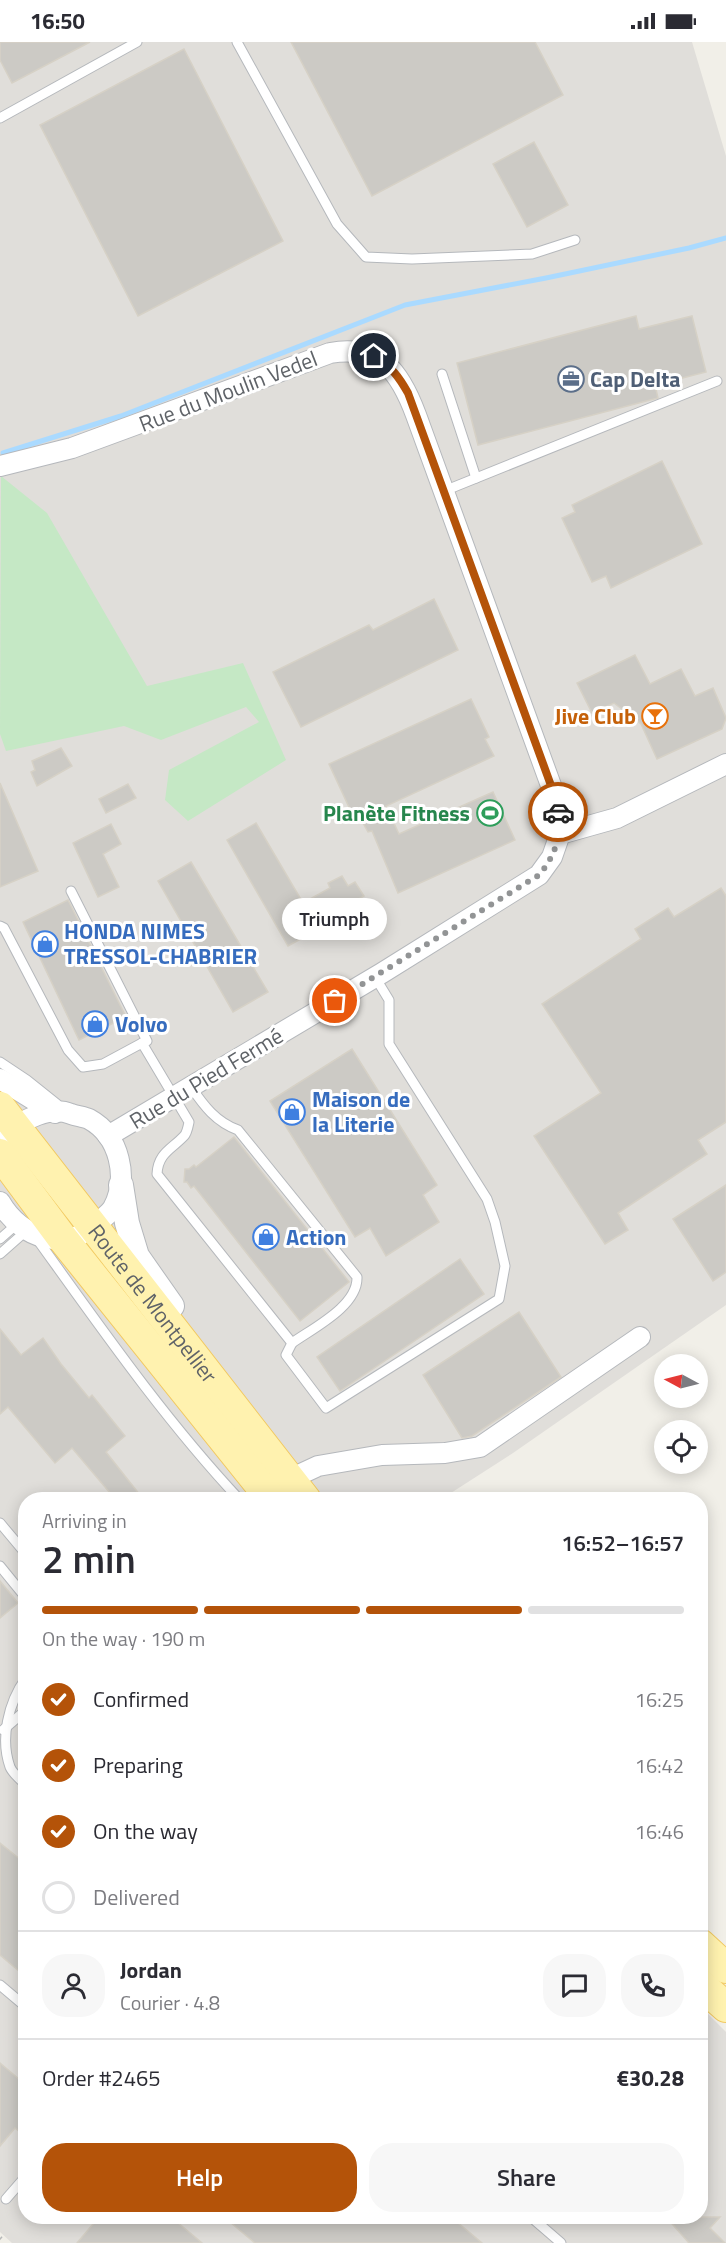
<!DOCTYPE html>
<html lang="en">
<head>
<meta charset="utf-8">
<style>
  body { margin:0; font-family:"Titillium Web",sans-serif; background:#f7f7f7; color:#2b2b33; height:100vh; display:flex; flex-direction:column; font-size:22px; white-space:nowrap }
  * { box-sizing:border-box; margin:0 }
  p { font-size:20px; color:#7c7c81 }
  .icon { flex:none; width:33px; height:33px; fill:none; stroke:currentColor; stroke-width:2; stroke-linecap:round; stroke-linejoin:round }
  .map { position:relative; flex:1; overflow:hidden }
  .panel { position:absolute; left:18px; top:1450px; width:690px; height:732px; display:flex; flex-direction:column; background:#fff; border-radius:24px; box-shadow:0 3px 15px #0003 }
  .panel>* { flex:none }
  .needle { width:39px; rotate:277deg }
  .tools { position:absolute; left:654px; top:1312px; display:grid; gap:12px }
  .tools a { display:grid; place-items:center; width:54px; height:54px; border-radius:50%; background:#fff; box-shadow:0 3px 15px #0003; font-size:30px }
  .pin { position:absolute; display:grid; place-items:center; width:51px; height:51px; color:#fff; margin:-26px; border:3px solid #fff; border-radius:50%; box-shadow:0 2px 6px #0007 }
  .courier { position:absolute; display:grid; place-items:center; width:60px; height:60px; margin:-30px; border:4px solid #b45309; border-radius:50%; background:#fff; color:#222; box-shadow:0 2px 8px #0007 }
  .bubble { position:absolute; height:42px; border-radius:21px; background:#fff; box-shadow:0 3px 15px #0003; font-size:20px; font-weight:600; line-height:42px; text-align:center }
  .headline em { font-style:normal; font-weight:600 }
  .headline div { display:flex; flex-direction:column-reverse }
  .headline { display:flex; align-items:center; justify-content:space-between; height:102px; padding:0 24px }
  h1 { font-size:39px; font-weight:600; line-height:45px }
  .bar { display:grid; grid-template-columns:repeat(4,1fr); gap:9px 6px; align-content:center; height:72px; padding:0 24px }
  .bar i { height:8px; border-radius:4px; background:#e1e1e2 }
  .bar .current { background:#b45309 }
  .bar p { grid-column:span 4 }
  .line { display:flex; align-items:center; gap:15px; padding:0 24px; border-top:2px solid #e1e1e2 }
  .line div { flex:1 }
  .round { display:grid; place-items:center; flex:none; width:63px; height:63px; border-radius:24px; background:#f7f7f7 }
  ol { padding:0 24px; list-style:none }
  li { display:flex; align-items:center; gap:18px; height:66px }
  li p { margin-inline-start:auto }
  li .icon { padding:6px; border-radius:50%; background:#b45309; color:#fff; stroke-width:4 }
  li:last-child { color:#7c7c81 }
  li i { width:33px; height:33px; border:3px solid #e1e1e2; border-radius:50% }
  .action { display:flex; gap:12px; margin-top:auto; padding:12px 24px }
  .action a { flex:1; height:69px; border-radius:24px; background:#b45309; color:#fff; font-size:24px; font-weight:600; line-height:69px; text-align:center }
  .action a+a { background:#f7f7f7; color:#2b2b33 }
  .status { display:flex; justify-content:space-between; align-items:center; height:42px; padding:0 30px; background:#fff; direction:ltr }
  .status svg { height:16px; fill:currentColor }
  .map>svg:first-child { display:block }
</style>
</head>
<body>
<div class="status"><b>16:50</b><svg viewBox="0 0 49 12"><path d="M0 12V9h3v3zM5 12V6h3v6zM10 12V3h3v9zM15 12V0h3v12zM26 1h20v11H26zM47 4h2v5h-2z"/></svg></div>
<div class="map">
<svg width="726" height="2201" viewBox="0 0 726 2201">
  <rect width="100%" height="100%" fill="#f1efe8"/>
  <path fill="#e0deda" d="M0,0H692L726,114V1263L513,1411L440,1458H26V2175H700L701,1965L726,1990V2201H12L0,2190Z"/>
  <path fill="#c5e8c5" d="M1,434L47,471L147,644L243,621L286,718L188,779L165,758L169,728L259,680L246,665L161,698L124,684L6,709L0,692Z"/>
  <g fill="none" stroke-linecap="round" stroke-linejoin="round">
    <path stroke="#aadaff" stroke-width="5" d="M3,411L121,374L405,263L546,236L689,206L726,196"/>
  </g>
  <g fill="#cccac5" stroke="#d6d1c6" stroke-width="1.5">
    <path d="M0,0H90L12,41L0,18Z"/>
    <path d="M291,0H535L563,53L372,154Z"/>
    <path d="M184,7L283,199L138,274L40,83Z"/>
    <path d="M534,100L568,163L527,185L493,122Z"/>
    <path d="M636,274L639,287L692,274L706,330L655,343L658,356L654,357L478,403L457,321Z"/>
    <path d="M662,419L702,502L611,546L606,534L592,540L562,476L575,470L572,463Z"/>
    <path d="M434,557L458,608L301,685L273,630L369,583L373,588Z"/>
    <path d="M635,613L650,642L681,627L695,654L713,646L726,676L722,687L657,717L641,682L614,661L592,671L577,641Z"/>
    <path d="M471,657L489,695L485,697L494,714L386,764L399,792L493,750L515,798L398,851L372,789L368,790L360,776L355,778L329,722Z"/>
    <path d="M61,706L72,724L37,744L31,730L35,728L32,719Z"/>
    <path d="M0,741L38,829L0,845Z"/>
    <path d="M128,742L136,756L106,771L99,757Z"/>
    <path d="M256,781L303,861L330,846L328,841L342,834L348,844L355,840L364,854L316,882L319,887L288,904L227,798Z"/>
    <path d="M111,782L121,802L103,812L119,845L98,855L73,801Z"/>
    <path d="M191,820L268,950L233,970L158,839Z"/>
    <path d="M721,846L726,854V1080L698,1098L707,1112L618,1171L628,1188L605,1202L534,1094L601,1051L542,962L641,897L635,887L668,866L674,875Z"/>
    <path d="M68,858L126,975L79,998L23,880Z"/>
    <path d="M352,1007L437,1143L423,1153L439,1180L386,1214L370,1186L355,1195L270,1059Z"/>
    <path d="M234,1095L349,1240L300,1279L194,1144L191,1146L187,1140H184L185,1127H189L194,1123L196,1125Z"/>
    <path d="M726,1143V1230L713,1239L673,1177Z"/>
    <path d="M460,1217L484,1252L340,1349L317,1315Z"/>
    <path d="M519,1270L561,1335L472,1394L462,1396L423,1333Z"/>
    <path d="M0,1287L21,1313L43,1296L61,1322L89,1356L92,1353L125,1394L106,1410L144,1458H116L72,1406L55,1421L8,1365L0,1372Z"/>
    <path d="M0,1539L18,1561L0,1576Z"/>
    <path d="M0,1801L26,1822V1935L0,1913Z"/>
    <path d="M0,2021L26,2043V2095L15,2086L0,2104Z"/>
    <path d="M99,2175H171L202,2201H77Z"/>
    <path d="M224,2175H451L482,2201H255Z"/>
    <path d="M666,2175H720L710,2186L725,2201H689Z"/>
  </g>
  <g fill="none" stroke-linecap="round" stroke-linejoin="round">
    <g stroke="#b5b8bc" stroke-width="11">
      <g id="service">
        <path d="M237,0L337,182L366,215L412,217L532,212L575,198"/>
        <path d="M0,76L137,0"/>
        <path d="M442,332L476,436"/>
        <path d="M444,449L717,339"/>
        <path d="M71,849L147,999L142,1001"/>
        <path d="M0,884L4,886L68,1008L83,1025L103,1022L142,1001L189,1080C188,1085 187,1091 184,1094C172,1107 158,1111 157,1132L292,1301C313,1286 358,1264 357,1235L238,1088C216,1080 204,1064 191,1045"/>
        <path d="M0,1020L27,1038L57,1062"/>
        <path d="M0,1197L17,1182"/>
        <path d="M37,1197C101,1286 165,1378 240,1458"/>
        <path d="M0,1212L26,1189"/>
        <path d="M292,1301L286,1313L326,1366L499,1257L505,1224L495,1180L487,1157L389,1002V958L375,935"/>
        <path d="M0,1481L26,1512"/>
        <path d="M0,1524L26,1556"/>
        <path d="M26,1636C8,1661 0,1697 10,1725C13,1732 20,1737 26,1743"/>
        <path d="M3,1688L26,1668"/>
        <path d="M0,1943L26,1965"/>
        <path d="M6,2157L26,2134"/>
        <path d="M531,2175L561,2201"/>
      </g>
    </g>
    <g stroke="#b5b8bc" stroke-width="22">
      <g id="minor">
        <path d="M0,424L72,406L330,311C381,302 400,330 416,373L553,749L558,769L560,792"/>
        <path d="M0,1037L55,1071"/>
        <path d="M108,1094L382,931L539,833L552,815L560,792L617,776L726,722"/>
        <path d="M0,1160C21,1197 67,1212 100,1179C104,1175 110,1171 113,1166C129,1136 120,1094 89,1077C84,1075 77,1074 71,1072C51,1064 23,1076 9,1092"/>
        <path d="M290,1437L318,1424L382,1413L445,1411L480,1405L640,1295"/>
      </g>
    </g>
    <g stroke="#b5b8bc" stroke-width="26">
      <path id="tertiary" d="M121,1143L127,1181L137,1214L172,1264"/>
    </g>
    <g stroke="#f2c960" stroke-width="32">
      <g id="primary">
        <path id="s1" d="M0,1065L306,1458"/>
        <path d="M0,1112L63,1197L272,1458"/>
        <path d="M700,1902L726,1926"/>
        <path d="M700,1942L726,1965"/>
      </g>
    </g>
    <use href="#service" stroke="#fff" stroke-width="9"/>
    <use href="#minor" stroke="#fff" stroke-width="20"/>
    <use href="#tertiary" stroke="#fff" stroke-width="24"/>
    <use href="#primary" stroke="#fff2af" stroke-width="30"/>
    <path stroke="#b6b7b8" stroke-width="4.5" stroke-dasharray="1.5 8" stroke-linecap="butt" d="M0,2196L6,2201"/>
  </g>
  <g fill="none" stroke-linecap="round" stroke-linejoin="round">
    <path stroke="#929495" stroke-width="6" stroke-dasharray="0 10.8" d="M335,959L539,833C555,814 562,794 558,770"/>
    <path stroke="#b45309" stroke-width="8" d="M374,314C391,324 399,335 408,351L553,749L558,770"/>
  </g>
  <defs>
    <g id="office-ring" transform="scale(1.35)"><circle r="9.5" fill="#fff" stroke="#5c6f8a" stroke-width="1.5"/><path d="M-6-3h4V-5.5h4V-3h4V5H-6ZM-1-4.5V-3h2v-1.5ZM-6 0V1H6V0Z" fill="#5c6f8a"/></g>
    <g id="bar-ring" transform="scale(1.35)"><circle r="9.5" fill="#fff" stroke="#e8710a" stroke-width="1.5"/><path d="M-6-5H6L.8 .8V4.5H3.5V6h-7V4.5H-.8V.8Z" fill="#e8710a"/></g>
    <g id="stadium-ring" transform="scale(1.35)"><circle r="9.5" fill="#fff" stroke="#2e9e5b" stroke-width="1.5"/><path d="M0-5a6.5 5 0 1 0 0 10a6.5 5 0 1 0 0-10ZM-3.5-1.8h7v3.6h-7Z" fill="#2e9e5b"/></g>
    <g id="shop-ring" transform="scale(1.35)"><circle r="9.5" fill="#fff" stroke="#3f7fe0" stroke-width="1.5"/><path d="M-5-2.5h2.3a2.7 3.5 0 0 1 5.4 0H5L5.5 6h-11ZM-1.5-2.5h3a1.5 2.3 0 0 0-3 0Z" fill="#3f7fe0"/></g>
  </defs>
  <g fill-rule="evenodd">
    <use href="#office-ring" x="571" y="337"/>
    <use href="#bar-ring" x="655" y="674"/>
    <use href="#stadium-ring" x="490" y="771"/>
    <use href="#shop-ring" x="45" y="902"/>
    <use href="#shop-ring" x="95" y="982"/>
    <use href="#shop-ring" x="292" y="1070"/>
    <use href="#shop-ring" x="266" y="1195"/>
  </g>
  <g text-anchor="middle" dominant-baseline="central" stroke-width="6" stroke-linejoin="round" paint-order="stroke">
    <g font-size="22" font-weight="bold" fill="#4e5e75" stroke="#fff" text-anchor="start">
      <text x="590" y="337">Cap Delta</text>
    </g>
    <g font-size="22" fill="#5f6368" stroke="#fff">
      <text transform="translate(228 349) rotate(-21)">Rue du Moulin Vedel</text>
      <text transform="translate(206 1036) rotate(-31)">Rue du Pied Fermé</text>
      <text stroke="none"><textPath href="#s1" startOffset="249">Route de Montpellier</textPath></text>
    </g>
    <g font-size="22" font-weight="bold" fill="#c56008" stroke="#fff" text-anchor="end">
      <text x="636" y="674">Jive Club</text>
    </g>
    <g font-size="22" font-weight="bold" fill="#27864d" stroke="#fff" text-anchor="end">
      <text x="470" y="771">Planète Fitness</text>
    </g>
    <g font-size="22" font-weight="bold" fill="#366cbe" stroke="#fff" text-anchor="start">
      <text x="64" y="889">HONDA NIMES<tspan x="64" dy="25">TRESSOL-CHABRIER</tspan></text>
      <text x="115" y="982">Volvo</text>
      <text x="312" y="1057">Maison de<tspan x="312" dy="25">la Literie</tspan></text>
      <text x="286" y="1195">Action</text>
    </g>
  </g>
</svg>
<div class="tools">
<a><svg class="needle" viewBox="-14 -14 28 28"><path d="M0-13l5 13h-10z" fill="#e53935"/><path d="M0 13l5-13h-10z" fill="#7c7c81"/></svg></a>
<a><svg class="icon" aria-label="locate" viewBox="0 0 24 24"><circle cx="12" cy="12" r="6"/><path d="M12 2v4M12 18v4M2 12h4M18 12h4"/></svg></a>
</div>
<div class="pin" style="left:335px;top:959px;background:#ea580c"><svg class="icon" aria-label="bag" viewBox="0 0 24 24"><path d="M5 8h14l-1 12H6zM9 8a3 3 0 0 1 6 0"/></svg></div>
<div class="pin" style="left:374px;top:314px;background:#1f2937"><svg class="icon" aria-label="home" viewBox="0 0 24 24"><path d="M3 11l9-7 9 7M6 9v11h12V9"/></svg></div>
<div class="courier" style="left:558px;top:770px"><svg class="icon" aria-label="car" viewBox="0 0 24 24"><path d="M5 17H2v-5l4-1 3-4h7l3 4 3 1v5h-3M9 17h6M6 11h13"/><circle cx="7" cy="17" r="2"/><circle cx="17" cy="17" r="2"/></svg></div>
<div class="bubble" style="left:282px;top:856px;width:105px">Triumph</div>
<section class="panel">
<div class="headline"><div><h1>2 min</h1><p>Arriving in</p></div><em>16:52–16:57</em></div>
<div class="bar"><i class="current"></i><i class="current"></i><i class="current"></i><i></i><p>On the way · 190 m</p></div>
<ol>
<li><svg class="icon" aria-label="check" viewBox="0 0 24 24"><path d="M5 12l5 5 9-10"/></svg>Confirmed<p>16:25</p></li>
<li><svg class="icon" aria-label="check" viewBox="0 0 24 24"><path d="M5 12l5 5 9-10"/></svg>Preparing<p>16:42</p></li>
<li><svg class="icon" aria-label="check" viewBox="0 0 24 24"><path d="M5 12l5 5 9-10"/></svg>On the way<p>16:46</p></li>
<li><i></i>Delivered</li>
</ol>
<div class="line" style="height:108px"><a class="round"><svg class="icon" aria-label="person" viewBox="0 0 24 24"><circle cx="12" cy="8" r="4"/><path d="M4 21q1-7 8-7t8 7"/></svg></a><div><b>Jordan</b><p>Courier · 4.8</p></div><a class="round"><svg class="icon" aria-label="chat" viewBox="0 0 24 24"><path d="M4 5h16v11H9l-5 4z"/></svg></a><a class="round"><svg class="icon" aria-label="phone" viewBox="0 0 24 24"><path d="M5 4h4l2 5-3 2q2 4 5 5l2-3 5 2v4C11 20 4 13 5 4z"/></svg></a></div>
<div class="line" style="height:78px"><div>Order #2465</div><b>€30.28</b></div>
<div class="action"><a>Help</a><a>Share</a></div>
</section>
</div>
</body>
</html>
